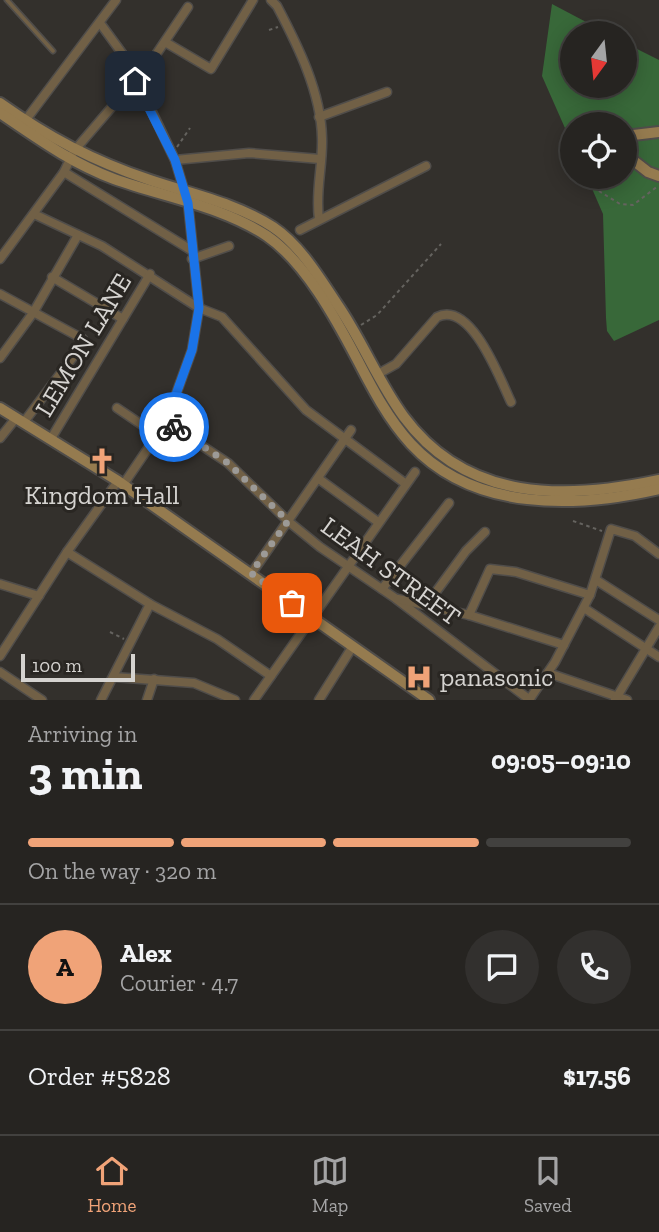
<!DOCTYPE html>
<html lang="en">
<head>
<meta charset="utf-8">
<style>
  body { margin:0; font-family:"Zilla Slab",serif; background:#32302e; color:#f1f3f6; height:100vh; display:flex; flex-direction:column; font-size:26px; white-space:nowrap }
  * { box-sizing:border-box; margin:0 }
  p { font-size:23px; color:#a4a4a5 }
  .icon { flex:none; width:38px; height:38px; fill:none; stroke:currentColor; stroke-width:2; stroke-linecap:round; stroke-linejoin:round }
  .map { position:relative; height:700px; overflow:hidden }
  .details { display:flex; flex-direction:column; background:#262421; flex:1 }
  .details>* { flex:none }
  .needle { width:46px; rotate:195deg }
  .tools { position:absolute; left:560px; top:21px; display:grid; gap:14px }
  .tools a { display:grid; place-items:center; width:77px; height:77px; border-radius:50%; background:#262421; box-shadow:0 4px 18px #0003,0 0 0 2px #42413f; font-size:35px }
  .scale { position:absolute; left:21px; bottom:18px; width:114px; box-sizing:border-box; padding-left:7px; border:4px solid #d5d3d0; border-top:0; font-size:19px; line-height:24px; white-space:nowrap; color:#d5d3d0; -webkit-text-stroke:5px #292622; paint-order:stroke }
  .pin { position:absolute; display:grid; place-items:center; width:60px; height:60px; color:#fff; margin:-30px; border-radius:14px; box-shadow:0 4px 10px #0006 }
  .courier { position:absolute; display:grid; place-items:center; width:70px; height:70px; margin:-35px; border:5px solid #1a73e8; border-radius:50%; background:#fff; color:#222; box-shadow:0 2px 9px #0007 }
  .summary em { font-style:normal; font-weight:700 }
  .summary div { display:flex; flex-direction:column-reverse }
  .summary { display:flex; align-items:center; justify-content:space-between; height:119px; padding:0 28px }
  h1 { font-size:46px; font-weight:700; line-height:52px }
  .bar { display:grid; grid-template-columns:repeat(4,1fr); gap:10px 7px; align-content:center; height:84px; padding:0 28px }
  .bar i { height:9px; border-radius:5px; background:#42413f }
  .bar .on { background:#f0a378 }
  .bar p { grid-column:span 4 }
  .line { display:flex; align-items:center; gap:18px; padding:0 28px; border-top:2px solid #42413f }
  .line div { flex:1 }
  .round { display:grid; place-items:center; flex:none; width:74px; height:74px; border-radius:37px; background:#32302e }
  .dock { display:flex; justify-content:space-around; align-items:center; height:98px; border-top:2px solid #42413f; background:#262421; font-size:19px; color:#a4a4a5 }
  .dock a { display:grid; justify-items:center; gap:4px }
  .dock .on { color:#f0a378 }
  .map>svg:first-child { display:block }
</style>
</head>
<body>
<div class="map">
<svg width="659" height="700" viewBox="0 0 659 700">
  <rect width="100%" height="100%" fill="#33302c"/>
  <path fill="#386839" d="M552,4L607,33H572V86H625V43L659,60V320L614,341L607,331L606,318L603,214L587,177H625V124H572V144L542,76Z"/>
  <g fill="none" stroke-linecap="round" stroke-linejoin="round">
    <g stroke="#504d4a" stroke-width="7">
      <path id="lane" d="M7,0L53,51"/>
    </g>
    <g stroke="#504d4a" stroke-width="11">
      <g id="street">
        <path d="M271,0L277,6C298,46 321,92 322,138C323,166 315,191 319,219"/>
        <path d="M100,23L127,60L175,160L188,203L199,308L192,350L166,422L123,485"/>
        <path d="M165,42L211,69L253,0"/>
        <path d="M319,117L387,92"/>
        <path d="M25,121L116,0"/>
        <path d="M175,160L249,153L320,159"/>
        <path d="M64,172L191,250"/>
        <path d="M34,214L102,246L199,308L222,317L306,410L406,484"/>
        <path d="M300,230L426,166"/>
        <path d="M0,259L64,172L74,151L153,59L188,7"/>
        <path d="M192,259L229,246"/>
        <path d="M52,277L123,319"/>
        <path d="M0,294L83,339L82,345L24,422"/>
        <path d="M0,358L33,313L78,235"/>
        <path d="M378,374L396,364L437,317C471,300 500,379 511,402"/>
        <path d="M117,408L157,435"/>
        <path d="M166,422L228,463L288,521L320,547L395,598L530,700"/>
        <path d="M52,437L150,274"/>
        <path d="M0,438L16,418"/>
        <path d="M319,479L378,522"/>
        <path d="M67,552L150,604L217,639L271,676"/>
        <path d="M251,574L351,430"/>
        <path d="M596,580L659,620"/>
        <path d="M0,584L39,596"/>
        <path d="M382,589L449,503"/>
        <path d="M398,599L469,615L564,645"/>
        <path d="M427,604L466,551L485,532"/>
        <path d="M584,608L659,657"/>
        <path d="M469,615L490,569L516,572L590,595"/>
        <path d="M0,656L67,552L118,481"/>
        <path d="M0,672L42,700"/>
        <path d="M548,673L627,700"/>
        <path d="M114,677L194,683L235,700"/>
        <path d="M101,700L150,604"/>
        <path d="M147,700L154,679"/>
        <path d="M254,700L415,472"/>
        <path d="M319,700L353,646"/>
        <path d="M529,700L555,662L590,595L611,529L635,536L659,554"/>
        <path d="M615,700L659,627"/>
      </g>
    </g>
    <g stroke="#504d4a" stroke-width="14">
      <g id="secondary">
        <path d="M0,103C48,137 93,161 150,180C191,194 236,203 273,227C300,245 319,277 337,304C362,340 378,382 404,417C467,502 565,500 659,480"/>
        <path d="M0,113C37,138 71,163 114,179C164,197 222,206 267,236C305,262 336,319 357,359C372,388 388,419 411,444C474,512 576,508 659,489"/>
        <path d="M625,136L659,132"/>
        <path d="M625,154L648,172L659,176"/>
        <path d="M0,408L118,481L429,700"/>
      </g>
    </g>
    <g stroke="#65635f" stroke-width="2" stroke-dasharray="3.5 3.5" stroke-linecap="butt">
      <path d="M269,30L278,27"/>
      <path d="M177,147L190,128"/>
      <path d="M581,180L620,204L633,205L658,186"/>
      <path d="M361,325L377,315L441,244"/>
      <path d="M573,521L602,531"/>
      <path d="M110,632L124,639"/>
    </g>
    <use href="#lane" stroke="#716046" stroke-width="3.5"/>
    <use href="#street" stroke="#716046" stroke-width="8"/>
    <use href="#secondary" stroke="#957b4f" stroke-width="10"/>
  </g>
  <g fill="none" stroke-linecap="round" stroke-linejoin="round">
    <path stroke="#9c9a97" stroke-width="7" stroke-dasharray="0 12.6" d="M174,427L228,463L288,521L251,573L292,603"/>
    <path stroke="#1a73e8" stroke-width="9" d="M135,81L175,160L188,203L199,308L192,350L166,422L174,427"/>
  </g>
  <defs>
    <g id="church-bare" transform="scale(2.1)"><path d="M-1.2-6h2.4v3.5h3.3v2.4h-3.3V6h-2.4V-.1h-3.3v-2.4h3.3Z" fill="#f0a378" stroke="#292622" stroke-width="2.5" paint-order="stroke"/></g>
    <g id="hospital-bare" transform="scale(2.1)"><path d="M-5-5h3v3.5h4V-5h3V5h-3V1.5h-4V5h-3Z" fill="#f0a378" stroke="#292622" stroke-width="2.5" paint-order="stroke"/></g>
  </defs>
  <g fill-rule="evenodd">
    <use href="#church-bare" x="102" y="461"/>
    <use href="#hospital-bare" x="419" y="677"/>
  </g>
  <g text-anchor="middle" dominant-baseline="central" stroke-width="6" stroke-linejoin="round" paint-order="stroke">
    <g font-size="26" fill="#d5d3d0" stroke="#292622">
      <text transform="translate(83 345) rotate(-59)">LEMON LANE</text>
      <text transform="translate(391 571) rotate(36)">LEAH STREET</text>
    </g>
    <g font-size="26" fill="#d5d3d0" stroke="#292622">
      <text x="102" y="495">Kingdom Hall</text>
      <text x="440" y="677" text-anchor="start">panasonic</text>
    </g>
  </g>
</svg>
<div class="tools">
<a><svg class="needle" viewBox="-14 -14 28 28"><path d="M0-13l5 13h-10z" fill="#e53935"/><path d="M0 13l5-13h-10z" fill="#a4a4a5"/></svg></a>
<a><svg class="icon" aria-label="locate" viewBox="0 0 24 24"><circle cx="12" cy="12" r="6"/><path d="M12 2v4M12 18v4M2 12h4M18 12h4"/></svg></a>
</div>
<div class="scale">100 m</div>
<div class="pin" style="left:292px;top:603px;background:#ea580c"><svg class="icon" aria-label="bag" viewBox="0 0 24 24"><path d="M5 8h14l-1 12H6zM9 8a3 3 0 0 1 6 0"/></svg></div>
<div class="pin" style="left:135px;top:81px;background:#1f2937"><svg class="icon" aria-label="home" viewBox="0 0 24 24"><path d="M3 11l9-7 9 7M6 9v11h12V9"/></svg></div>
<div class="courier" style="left:174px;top:427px"><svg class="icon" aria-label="bike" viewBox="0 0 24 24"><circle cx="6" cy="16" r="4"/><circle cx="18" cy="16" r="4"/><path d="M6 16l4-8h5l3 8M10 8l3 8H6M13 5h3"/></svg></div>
</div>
<section class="details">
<div class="summary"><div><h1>3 min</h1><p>Arriving in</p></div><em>09:05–09:10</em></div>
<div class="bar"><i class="on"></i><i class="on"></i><i class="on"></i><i></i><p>On the way · 320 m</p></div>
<div class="line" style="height:126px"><b class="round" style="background:#f0a378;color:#111">A</b><div><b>Alex</b><p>Courier · 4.7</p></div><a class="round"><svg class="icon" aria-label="chat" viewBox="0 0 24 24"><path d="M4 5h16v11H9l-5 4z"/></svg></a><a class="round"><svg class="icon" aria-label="phone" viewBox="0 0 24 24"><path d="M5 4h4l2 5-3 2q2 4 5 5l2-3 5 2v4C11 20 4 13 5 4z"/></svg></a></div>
<div class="line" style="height:91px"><div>Order #5828</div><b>$17.56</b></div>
</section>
<nav class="dock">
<a class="on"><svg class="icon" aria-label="home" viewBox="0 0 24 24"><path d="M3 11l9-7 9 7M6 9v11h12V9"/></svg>Home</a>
<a><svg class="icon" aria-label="map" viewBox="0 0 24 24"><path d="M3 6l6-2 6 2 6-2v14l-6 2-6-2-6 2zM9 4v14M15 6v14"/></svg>Map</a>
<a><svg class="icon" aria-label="saved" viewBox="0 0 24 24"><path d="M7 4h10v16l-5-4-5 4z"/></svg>Saved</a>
</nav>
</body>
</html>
